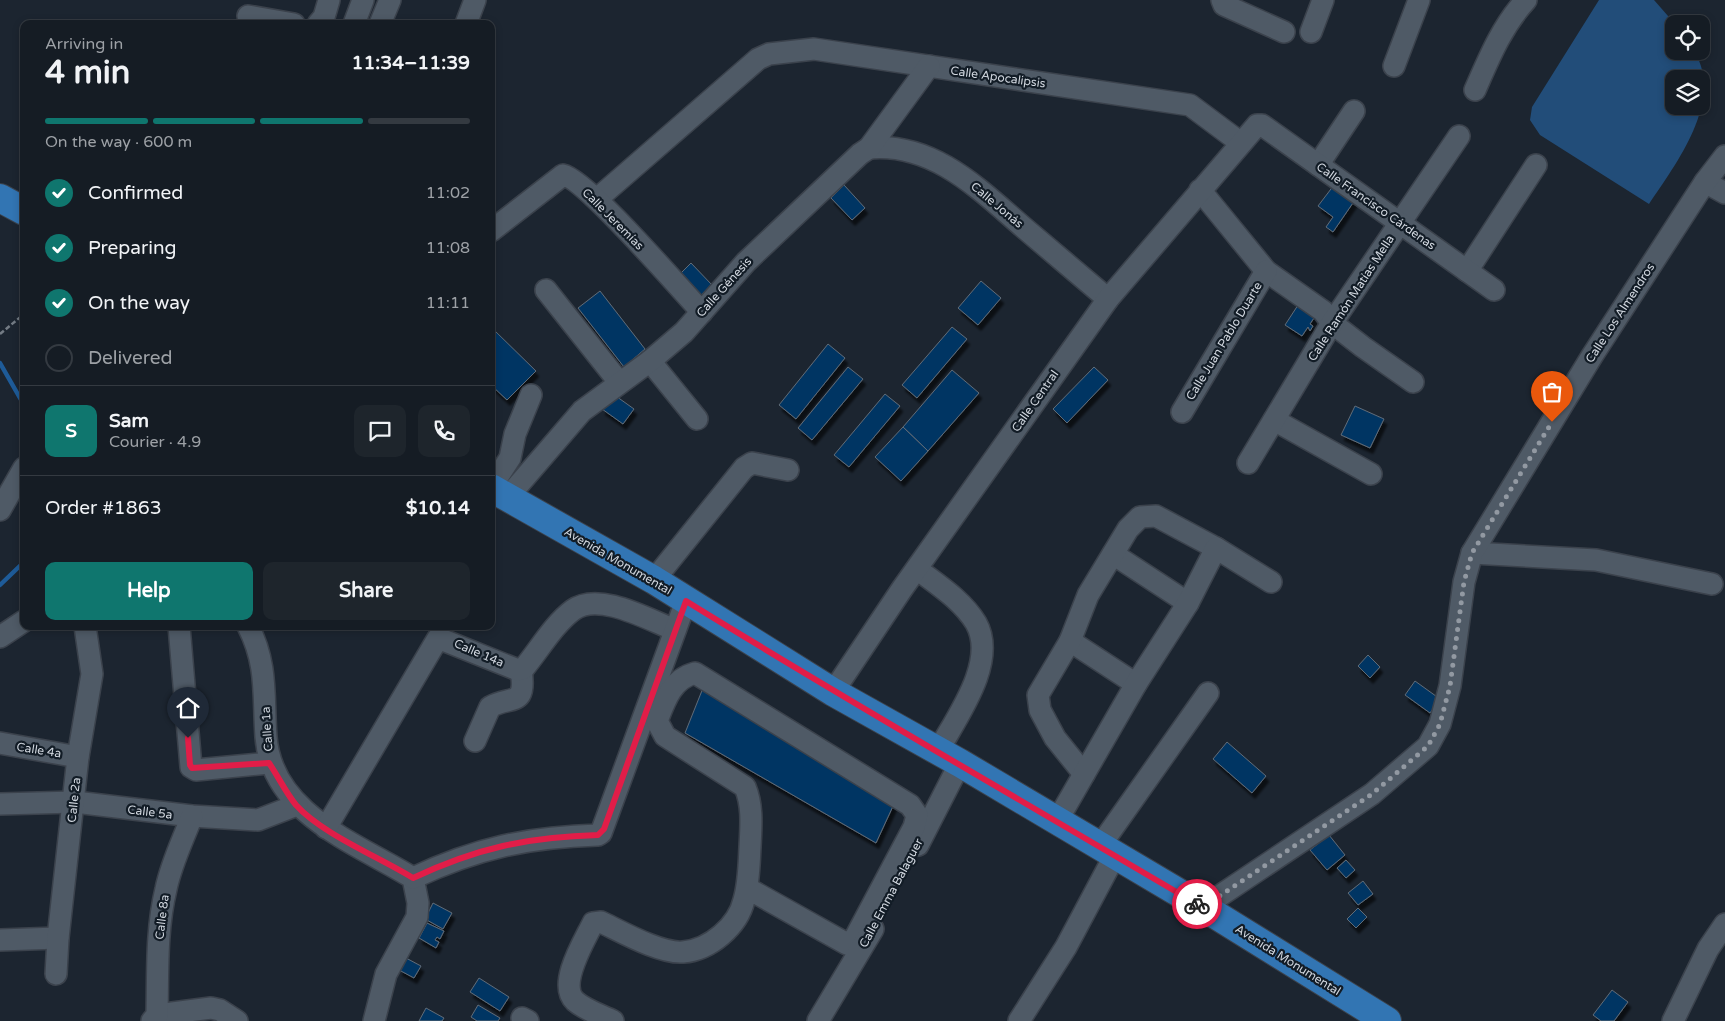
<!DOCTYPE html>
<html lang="en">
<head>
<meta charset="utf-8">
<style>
  body { margin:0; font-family:"Varela Round",sans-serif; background:#1e252c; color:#f1f3f6; height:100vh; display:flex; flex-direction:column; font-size:19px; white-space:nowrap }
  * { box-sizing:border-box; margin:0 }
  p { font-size:16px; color:#9da1a6 }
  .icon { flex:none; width:28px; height:28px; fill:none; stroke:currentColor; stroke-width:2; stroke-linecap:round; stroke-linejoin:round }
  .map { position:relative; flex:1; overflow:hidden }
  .details { position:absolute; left:20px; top:20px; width:475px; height:610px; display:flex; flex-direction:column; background:#151c24; border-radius:10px; box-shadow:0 2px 8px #0003,0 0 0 1px #343a41 }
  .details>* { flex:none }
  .tools { position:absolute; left:1665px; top:15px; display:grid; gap:10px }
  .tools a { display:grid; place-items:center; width:45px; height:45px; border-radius:10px; background:#151c24; box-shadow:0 2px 8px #0003,0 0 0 1px #343a41; font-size:25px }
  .pin { position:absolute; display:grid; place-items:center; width:42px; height:42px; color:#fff; margin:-51px -21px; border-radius:50% 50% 50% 0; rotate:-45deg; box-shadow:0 0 5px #0007 }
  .pin .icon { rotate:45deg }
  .courier { position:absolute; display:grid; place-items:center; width:50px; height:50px; margin:-25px; border:4px solid #e11d48; border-radius:50%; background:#fff; color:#222; box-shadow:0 1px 6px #0007 }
  .headline em { font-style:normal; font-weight:700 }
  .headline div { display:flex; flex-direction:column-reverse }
  .headline { display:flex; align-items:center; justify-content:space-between; height:85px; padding:0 25px }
  h1 { font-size:32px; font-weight:700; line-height:38px }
  .bar { display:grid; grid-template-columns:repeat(4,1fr); gap:8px 5px; align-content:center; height:60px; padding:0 25px }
  .bar i { height:6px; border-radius:4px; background:#343a41 }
  .bar .on { background:#0f766e }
  .bar p { grid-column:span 4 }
  .line { display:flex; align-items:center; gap:12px; padding:0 25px; border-top:1px solid #343a41 }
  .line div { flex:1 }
  .round { display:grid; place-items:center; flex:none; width:52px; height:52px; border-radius:10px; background:#1e252c }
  ol { padding:0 25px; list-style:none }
  li { display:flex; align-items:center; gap:15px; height:55px }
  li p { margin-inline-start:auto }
  li .icon { padding:5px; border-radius:50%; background:#0f766e; color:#fff; stroke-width:4 }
  li:last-child { color:#9da1a6 }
  li i { width:28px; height:28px; border:2px solid #343a41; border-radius:50% }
  .cta { display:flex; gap:10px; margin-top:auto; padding:10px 25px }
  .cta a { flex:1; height:58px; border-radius:10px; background:#0f766e; color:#fff; font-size:20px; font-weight:700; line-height:58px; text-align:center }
  .cta a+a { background:#1e252c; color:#f1f3f6 }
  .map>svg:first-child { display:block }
</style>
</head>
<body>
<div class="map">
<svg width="1725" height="1021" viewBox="0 0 1725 1021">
  <defs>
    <filter id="shadow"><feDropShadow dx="3" dy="5.5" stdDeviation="1" flood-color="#0009"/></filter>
  </defs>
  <rect width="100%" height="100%" fill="#1c2530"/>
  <path fill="#224d79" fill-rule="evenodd" d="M1599,0H1654L1675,24L1674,51H1694C1725,100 1676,164 1649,204L1540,135L1530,120L1532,107ZM1674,79H1701V106H1674Z"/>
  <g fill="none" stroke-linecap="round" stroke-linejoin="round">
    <g stroke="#1e5b98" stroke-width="4.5">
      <path d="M0,363L24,405"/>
      <path d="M0,585L24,562"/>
    </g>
  </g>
  <g fill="#053663" stroke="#606c78" filter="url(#shadow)">
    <path d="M844,185L865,208L852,220L831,198Z"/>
    <path d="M1334,185L1355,200L1333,232L1326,227L1333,217L1318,206Z"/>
    <path d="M691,263L712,285L699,297L679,275Z"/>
    <path d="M981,281L1001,298L978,325L958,308Z"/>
    <path d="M600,291L645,349L624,367L578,308Z"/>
    <path d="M1300,302L1317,320L1314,318L1310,324L1313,326L1310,331L1308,327L1302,336L1285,325Z"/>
    <path d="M952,327L967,339L917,398L902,385Z"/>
    <path d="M494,330L536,371L507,400L491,385V333Z"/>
    <path d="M828,344L845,358L796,419L779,405Z"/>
    <path d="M848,367L863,379L812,440L798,428Z"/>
    <path d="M1094,367L1108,380L1067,423L1053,409Z"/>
    <path d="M952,370L979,393L928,451L903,427Z"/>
    <path d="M613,394L634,409L623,424L602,409Z"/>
    <path d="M885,394L900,406L849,467L834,455Z"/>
    <path d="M1355,406L1384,419L1370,448L1341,435Z"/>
    <path d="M903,427L928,451L901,481L875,457Z"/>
    <path d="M1368,655L1380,667L1370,678L1358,666Z"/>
    <path d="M1415,681L1440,699L1430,713L1405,695Z"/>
    <path d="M705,683L894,804L876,843L685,733Z"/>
    <path d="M1227,742L1266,776L1252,793L1213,759Z"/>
    <path d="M1329,835L1345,855L1327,870L1310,850Z"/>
    <path d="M1346,860L1355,870L1346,878L1337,868Z"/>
    <path d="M1363,881L1373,894L1358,905L1348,893Z"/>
    <path d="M433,903L452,913L443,929L425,919Z"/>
    <path d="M1358,908L1367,917L1356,928L1347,919Z"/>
    <path d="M427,923L444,931L440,939L437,937L435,940L439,942L436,948L419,938Z"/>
    <path d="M406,958L421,966L414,978L399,970Z"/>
    <path d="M479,978L509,997L500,1011L470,992Z"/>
    <path d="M1612,990L1628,1002L1614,1021H1601L1593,1015Z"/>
    <path d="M478,1005L500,1018L498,1021H477L471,1017Z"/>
    <path d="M426,1008L444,1018L442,1021H419Z"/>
  </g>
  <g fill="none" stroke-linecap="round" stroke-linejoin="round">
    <g stroke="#3b424c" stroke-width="24">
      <g id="minor">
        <path d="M1222,0L1224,5L1284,32"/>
        <path d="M248,16L294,24"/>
        <path d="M318,24L324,17L329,0"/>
        <path d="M354,24L363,0"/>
        <path d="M380,24L390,0"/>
        <path d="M466,24L475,0"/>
        <path d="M1311,32L1323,0"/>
        <path d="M1394,66L1419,0"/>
        <path d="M1475,90C1489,58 1502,26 1526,0"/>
        <path d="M869,148C933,142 979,189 1023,227C1051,251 1080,275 1108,299"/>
        <path d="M1318,165L1354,111"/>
        <path d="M1705,182L1725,193"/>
        <path d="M1200,190L1266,271L1323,311L1332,323L1363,347L1413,382"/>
        <path d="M597,199L758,59L769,54L814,49L1190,105L1241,143"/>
        <path d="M491,231L563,175C586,179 680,289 702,312"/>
        <path d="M1467,271L1536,165"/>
        <path d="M546,290L619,382"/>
        <path d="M650,361L697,419"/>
        <path d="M1182,412L1266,271"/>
        <path d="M1274,420L1371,474"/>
        <path d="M1248,463L1332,323L1459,136"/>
        <path d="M491,487L510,458L515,434L531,395"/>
        <path d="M508,497L582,411L650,361L684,332L746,262L860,154L869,148L929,66"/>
        <path d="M0,510L24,468"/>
        <path d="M1472,553L1596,560L1712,584"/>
        <path d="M1113,554L1188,603"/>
        <path d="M917,569C938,585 962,600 976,623C998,662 956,718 938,751"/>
        <path d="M654,580L744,468L752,463L788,470"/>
        <path d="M179,626L191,767L196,770L269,763"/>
        <path d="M248,626C268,665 263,696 266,737C272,814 356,843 413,878L418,903L417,917L386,974L374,1021"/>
        <path d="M0,637L24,621"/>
        <path d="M1070,641L1136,684"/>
        <path d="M833,692L902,589L1108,299L1257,125H1262L1494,290"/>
        <path d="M475,741L490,707C511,695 527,708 521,670"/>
        <path d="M0,743L78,757"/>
        <path d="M1084,774L1055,738L1040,710L1038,695L1070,641L1088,595L1128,529L1140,517L1156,516L1216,548"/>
        <path d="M0,804L75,802L192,816L258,820L297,805"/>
        <path d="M1057,821L1136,684L1188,603L1216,548L1271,582"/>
        <path d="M326,828L438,638L518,670L524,668C539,650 554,624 573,610C599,591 649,620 675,630"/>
        <path d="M918,845L960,763"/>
        <path d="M1100,846L1208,693"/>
        <path d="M413,878C477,848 528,837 598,835L601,833L686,601"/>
        <path d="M1203,907L1372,794L1428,746L1440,724L1450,686L1464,582L1472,553L1592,356L1705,182L1725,156"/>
        <path d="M0,940L58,938"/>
        <path d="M56,974L58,938L78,757L92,674L85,626"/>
        <path d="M157,1015L211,1008L220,1010L237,1021"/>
        <path d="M522,1018L528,1021"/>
        <path d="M152,1021L157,1015C158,973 156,930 166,889C171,864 183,840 192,816"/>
        <path d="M613,1021C601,1015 585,1010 575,1001C557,984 585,940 593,923L601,922C622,932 661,954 683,952C710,950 738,926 744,900C749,883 749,865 750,847C751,826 753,806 745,787L665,736L657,721C665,700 672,679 695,673L910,805L917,815L914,827L855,938L847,944L747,888"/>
        <path d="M818,1021L873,929"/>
        <path d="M1019,1021L1066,947L1115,855"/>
        <path d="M1673,1021L1708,949L1725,924"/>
      </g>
    </g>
    <g stroke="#3b424c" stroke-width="30">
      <g id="major">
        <path d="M0,198L24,211"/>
        <path d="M491,488L654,580L833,692L960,763L1203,907L1387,1021"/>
      </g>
    </g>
    <path stroke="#737b84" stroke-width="2.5" stroke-dasharray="5 2.5" stroke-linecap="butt" d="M0,334L24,314"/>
    <use href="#minor" stroke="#4f5a66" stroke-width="21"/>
    <use href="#major" stroke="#3275b3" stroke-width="28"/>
  </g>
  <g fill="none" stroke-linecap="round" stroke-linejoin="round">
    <path stroke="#9299a2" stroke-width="5" stroke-dasharray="0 9" d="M1197,904L1203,907L1372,794L1428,746L1440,724L1450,686L1464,582L1472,553L1552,422"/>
    <path stroke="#e11d48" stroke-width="6" d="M188,738L190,765L192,768L269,763C278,776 286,793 296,805C322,834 379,857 413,878C477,848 527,837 598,835L604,829L686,601C854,705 1026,803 1197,904"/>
  </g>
  <g text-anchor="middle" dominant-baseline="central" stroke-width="4.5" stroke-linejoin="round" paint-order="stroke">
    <g font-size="12" fill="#d1d7df" stroke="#121c26">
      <text transform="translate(998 77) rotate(8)">Calle Apocalipsis</text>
      <text transform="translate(997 205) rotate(40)">Calle Jonás</text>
      <text transform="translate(1376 206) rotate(35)">Calle Francisco Cárdenas</text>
      <text transform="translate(613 219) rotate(45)">Calle Jeremías</text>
      <text transform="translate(724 287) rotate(-48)">Calle Génesis</text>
      <text transform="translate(1351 298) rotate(-57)">Calle Ramón Matías Mella</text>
      <text transform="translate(1620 313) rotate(-57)">Calle Los Almendros</text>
      <text transform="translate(1224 341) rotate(-59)">Calle Juan Pablo Duarte</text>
      <text transform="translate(1035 401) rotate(-55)">Calle Central</text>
      <text transform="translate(618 561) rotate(30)">Avenida Monumental</text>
      <text transform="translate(479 653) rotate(23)">Calle 14a</text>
      <text transform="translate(267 729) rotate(-94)">Calle 1a</text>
      <text transform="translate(39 750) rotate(9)">Calle 4a</text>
      <text transform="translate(74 800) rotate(-84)">Calle 2a</text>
      <text transform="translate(150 812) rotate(7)">Calle 5a</text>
      <text transform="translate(891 893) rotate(-62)">Calle Emma Balaguer</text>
      <text transform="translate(162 917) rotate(-83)">Calle 8a</text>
      <text transform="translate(1288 960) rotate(32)">Avenida Monumental</text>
    </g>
  </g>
</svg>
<div class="tools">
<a><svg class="icon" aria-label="locate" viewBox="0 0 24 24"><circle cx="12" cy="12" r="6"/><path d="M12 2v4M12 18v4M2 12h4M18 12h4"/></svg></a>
<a><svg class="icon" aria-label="layers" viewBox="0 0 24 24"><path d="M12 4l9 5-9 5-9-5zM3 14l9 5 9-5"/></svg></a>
</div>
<div class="pin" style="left:1552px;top:422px;background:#ea580c"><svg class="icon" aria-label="bag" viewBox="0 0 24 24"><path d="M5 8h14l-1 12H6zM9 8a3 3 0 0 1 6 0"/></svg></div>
<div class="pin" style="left:188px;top:738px;background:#1f2937"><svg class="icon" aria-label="home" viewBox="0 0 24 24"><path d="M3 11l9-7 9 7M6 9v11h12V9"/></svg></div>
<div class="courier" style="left:1197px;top:904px"><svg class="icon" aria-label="bike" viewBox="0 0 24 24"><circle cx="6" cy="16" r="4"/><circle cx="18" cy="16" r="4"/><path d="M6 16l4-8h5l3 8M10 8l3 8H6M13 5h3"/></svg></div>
<section class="details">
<div class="headline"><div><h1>4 min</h1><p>Arriving in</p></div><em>11:34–11:39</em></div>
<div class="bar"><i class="on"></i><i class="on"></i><i class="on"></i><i></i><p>On the way · 600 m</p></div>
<ol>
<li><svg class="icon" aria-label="check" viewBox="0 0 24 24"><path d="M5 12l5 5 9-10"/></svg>Confirmed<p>11:02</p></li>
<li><svg class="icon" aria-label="check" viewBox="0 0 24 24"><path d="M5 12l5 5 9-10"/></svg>Preparing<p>11:08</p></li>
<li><svg class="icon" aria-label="check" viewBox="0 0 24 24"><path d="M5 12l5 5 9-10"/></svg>On the way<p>11:11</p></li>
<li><i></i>Delivered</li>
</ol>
<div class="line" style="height:90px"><b class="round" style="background:#0f766e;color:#fff">S</b><div><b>Sam</b><p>Courier · 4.9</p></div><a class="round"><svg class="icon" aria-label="chat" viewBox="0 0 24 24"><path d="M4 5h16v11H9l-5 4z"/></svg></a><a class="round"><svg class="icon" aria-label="phone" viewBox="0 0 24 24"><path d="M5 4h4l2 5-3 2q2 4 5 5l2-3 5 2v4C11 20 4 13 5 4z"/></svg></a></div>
<div class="line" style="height:65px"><div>Order #1863</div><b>$10.14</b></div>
<div class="cta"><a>Help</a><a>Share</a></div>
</section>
</div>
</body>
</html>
